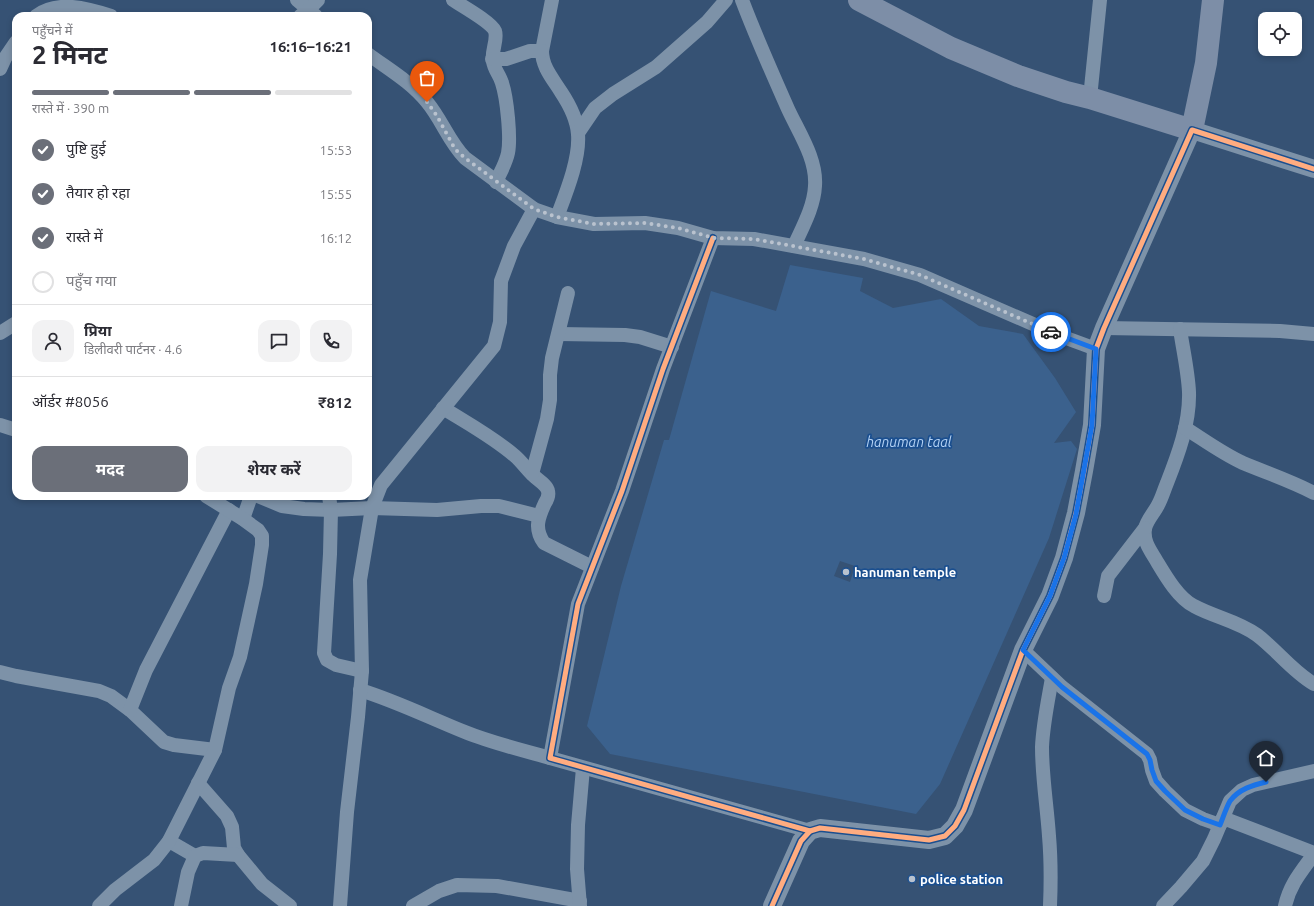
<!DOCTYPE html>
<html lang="hi">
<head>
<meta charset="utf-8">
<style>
  body { margin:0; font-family:Ubuntu,"Noto Sans Devanagari",sans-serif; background:#f2f2f3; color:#2b2b33; height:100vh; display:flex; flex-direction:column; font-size:15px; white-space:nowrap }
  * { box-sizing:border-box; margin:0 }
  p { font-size:13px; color:#7c7c81 }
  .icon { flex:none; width:22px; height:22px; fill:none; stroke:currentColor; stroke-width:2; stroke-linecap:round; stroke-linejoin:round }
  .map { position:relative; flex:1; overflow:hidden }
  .panel { position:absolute; left:12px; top:12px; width:360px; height:488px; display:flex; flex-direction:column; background:#fff; border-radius:12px; box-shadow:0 2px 6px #0003 }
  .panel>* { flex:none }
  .controls { position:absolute; left:1258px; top:12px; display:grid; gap:8px }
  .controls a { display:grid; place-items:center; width:44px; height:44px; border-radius:8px; background:#fff; box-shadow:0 2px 6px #0003; font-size:20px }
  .pin { position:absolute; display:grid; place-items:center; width:34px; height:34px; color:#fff; margin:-41px -17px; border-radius:50% 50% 50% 0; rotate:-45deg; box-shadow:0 0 4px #0007 }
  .pin .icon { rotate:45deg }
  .courier { position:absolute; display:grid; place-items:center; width:40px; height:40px; margin:-20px; border:3px solid #1a73e8; border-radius:50%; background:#fff; color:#222; box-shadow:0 1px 5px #0007 }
  .overview em { font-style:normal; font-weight:700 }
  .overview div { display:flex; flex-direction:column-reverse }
  .overview { display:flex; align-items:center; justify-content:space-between; height:68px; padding:0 20px }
  h1 { font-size:26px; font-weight:700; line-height:30px }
  .bar { display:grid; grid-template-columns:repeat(4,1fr); gap:6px 4px; align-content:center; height:48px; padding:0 20px }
  .bar i { height:5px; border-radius:3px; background:#e1e1e2 }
  .bar .active { background:#6b6f79 }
  .bar p { grid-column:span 4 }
  .line { display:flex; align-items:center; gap:10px; padding:0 20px; border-top:1px solid #e1e1e2 }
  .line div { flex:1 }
  .round { display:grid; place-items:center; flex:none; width:42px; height:42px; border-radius:12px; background:#f2f2f3 }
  ol { padding:0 20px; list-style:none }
  li { display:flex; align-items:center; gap:12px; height:44px }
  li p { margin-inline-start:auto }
  li .icon { padding:4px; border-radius:50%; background:#6b6f79; color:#fff; stroke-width:4 }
  li:last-child { color:#7c7c81 }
  li i { width:22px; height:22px; border:2px solid #e1e1e2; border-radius:50% }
  .primary-button { display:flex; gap:8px; margin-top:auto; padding:8px 20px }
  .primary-button a { flex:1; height:46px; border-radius:12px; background:#6b6f79; color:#fff; font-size:16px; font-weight:700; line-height:46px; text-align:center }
  .primary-button a+a { background:#f2f2f3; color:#2b2b33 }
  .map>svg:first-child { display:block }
</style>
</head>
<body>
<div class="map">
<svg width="1314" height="906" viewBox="0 0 1314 906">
  <rect width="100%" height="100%" fill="#365274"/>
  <path fill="#3b618d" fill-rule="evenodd" d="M790,265L863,278L860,291L893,308L941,299L979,326L1023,334L1055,378L1076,412L1054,443L1071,441L1077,449L1049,538L940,784L916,814L610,754L587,726L621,586L664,440H669L711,291L776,311ZM840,561L855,566L850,582L834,576Z"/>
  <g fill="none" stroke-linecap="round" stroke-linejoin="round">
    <g stroke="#7d92a8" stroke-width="14">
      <path d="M297,0L316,16"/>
      <path d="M453,0C462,6 491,22 495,31C498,40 491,51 493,61C494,70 500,75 502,83C507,98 511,138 508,153C506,163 500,173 496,182"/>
      <path d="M552,0L542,51C542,67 553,79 561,92C569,104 577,120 578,134C580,159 566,193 557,217"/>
      <path d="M742,0C756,37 772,73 788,109C799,133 817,159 815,186C814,207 802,228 794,246"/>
      <path d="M36,16C57,0 87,8 111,16"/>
      <path d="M300,16L308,10L318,0"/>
      <path d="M368,54C388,69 411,82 427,102C442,120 449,142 465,158L534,209L557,217L594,224L645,223L678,228L713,238L754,239L864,259L920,275L1058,335L1096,349"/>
      <path d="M492,59H506L530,51H542"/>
      <path d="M0,69L5,58L16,42"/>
      <path d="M1090,98L1100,0"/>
      <path d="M578,133L595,108L613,94L656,67L707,22L726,0"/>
      <path d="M713,238L663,369L622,491L578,604L550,758L810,831"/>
      <path d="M1104,328L1280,331L1314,334"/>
      <path d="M1180,329C1183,350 1188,371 1189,392C1190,423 1178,455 1167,483C1164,490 1162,498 1158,505C1154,513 1146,521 1145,529C1143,541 1150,550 1156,560C1165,575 1178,598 1194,606C1214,617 1238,621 1257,635C1277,650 1292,671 1314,684"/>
      <path d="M0,333L16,323"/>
      <path d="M559,334L625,335L640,337L672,347"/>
      <path d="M443,408C467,423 493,437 515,456C522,462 527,470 534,476C538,480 547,485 548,491C549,495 547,500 545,503C538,518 534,529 544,543L592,567"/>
      <path d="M0,425L16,430"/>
      <path d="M1185,428C1204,440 1223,454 1243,463C1267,473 1291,481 1314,493"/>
      <path d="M532,474L547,419L550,400V375L552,358L568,293"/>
      <path d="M258,496L282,506L304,509L331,510L372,508L437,510L481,506H499L539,516"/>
      <path d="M329,496L331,510L330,554L324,653L327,660L336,665L362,671"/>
      <path d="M243,519L251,496"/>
      <path d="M1104,596L1108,576L1145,528"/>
      <path d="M1023,650L1062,687L1147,754L1150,760L1152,770L1156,781L1165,791L1185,810L1203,819L1220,825"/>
      <path d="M0,672L16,676L99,691L111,696L130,710L164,742L174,745L215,750"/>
      <path d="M360,690C396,701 430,718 465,732C492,743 522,750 550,758"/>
      <path d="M130,710L146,670L229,510"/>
      <path d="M198,783L227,816L232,827L234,848L238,855L262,884L290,906"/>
      <path d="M1223,818L1314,853"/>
      <path d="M169,841L195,856"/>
      <path d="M99,906L115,890L154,860L169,841L215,750L229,688L240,657L256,584L262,545V536L258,530L243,519L206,496"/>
      <path d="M181,906L188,872L195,856L203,853L238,855"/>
      <path d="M340,906L347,812L358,717L362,671L360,580L372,508L381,485L494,346L500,322L501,281L514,246L534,209"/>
      <path d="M413,906L439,891L457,885L497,886L580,901"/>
      <path d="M580,906L577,869L578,825L583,768"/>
      <path d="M1050,906C1051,882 1051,859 1049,836C1047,806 1042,777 1042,747C1043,724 1048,701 1052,678"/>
      <path d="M1163,906L1181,887L1203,861L1214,839L1230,801L1242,790L1253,785L1314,771"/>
      <path d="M1285,906C1290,884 1301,872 1314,854"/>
    </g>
    <path stroke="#7d92a8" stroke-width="18" d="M772,906L801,841L810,831L820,828L929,840L945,836L955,826L964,810L1023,650L1050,596L1064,558L1076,513L1084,471L1092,425L1096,349L1104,328L1192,130L1314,169"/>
    <path stroke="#7d8ea7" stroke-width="22" d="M859,0L951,48L1018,76L1066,92L1090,98L1192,130L1206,63L1213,0"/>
    <g stroke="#1b4f8f" stroke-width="8">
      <g id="cycleway">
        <path d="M713,238L663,369L622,491L578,604L550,758L810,831"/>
        <path d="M772,906L801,841L810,831L820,828L929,840L945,836L955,826L964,810L1023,650L1050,596L1064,558L1076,513L1084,471L1092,425L1096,349L1104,328L1192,130L1314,169"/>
      </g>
    </g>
    <use href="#cycleway" stroke="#ffac80" stroke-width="5"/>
  </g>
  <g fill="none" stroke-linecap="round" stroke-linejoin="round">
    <path stroke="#b9c2ce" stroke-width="4" stroke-dasharray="0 7.2" d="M427,102L437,116L455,149L465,158L534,209L557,217L594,224L645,223L678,228L714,238L754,239L864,259L920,275L1051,332"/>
    <path stroke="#1a73e8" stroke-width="5" d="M1051,332L1096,349L1092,425L1076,514L1064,558L1050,596L1023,650L1062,687L1147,754L1150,760L1152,770L1156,781L1165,791L1185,810L1203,819L1220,825C1223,818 1226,808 1230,801C1239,789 1253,785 1266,782"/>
  </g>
  <g fill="#b9c2ce" stroke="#1b4f8f" stroke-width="1.5">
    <circle cx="846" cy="572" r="4"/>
    <circle cx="912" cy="879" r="4"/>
  </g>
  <g text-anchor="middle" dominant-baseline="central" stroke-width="3.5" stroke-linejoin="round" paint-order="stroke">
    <g font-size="13" font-weight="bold" fill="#fff" stroke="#1b4f8f" text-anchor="start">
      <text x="854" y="572">hanuman temple</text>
      <text x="920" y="879">police station</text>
    </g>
    <g font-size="14" font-style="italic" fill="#b5d3f5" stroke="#1b4f8f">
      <text x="909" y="442">hanuman taal</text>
    </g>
  </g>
</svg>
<div class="controls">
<a><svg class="icon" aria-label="locate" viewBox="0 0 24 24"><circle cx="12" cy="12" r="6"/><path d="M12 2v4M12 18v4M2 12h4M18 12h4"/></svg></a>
</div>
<div class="pin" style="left:427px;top:102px;background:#ea580c"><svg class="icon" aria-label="bag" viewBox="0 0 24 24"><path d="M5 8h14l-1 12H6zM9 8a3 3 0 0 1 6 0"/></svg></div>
<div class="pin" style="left:1266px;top:782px;background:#1f2937"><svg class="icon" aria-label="home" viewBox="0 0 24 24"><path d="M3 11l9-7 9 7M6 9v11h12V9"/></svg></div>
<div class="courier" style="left:1051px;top:332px"><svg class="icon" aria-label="car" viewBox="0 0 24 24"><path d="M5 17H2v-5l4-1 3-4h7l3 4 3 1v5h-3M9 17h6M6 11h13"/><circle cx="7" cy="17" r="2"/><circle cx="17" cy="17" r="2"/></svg></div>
<section class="panel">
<div class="overview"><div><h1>2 मिनट</h1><p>पहुँचने में</p></div><em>16:16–16:21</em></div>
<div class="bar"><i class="active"></i><i class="active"></i><i class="active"></i><i></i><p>रास्ते में · 390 m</p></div>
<ol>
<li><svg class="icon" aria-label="check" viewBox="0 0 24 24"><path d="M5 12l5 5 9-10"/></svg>पुष्टि हुई<p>15:53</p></li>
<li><svg class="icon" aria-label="check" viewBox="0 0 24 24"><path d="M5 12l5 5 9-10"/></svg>तैयार हो रहा<p>15:55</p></li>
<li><svg class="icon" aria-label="check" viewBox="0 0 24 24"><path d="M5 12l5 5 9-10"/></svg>रास्ते में<p>16:12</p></li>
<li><i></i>पहुँच गया</li>
</ol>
<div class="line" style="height:72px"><a class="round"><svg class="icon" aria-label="person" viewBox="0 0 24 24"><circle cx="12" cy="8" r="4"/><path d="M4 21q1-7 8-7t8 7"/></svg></a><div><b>प्रिया</b><p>डिलीवरी पार्टनर · 4.6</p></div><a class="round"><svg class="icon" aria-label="chat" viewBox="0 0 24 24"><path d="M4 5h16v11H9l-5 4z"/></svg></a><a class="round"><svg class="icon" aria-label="phone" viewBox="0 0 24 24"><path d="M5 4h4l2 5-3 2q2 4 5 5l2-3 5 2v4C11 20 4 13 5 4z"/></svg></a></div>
<div class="line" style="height:52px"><div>ऑर्डर #8056</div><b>₹812</b></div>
<div class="primary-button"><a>मदद</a><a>शेयर करें</a></div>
</section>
</div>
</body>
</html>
